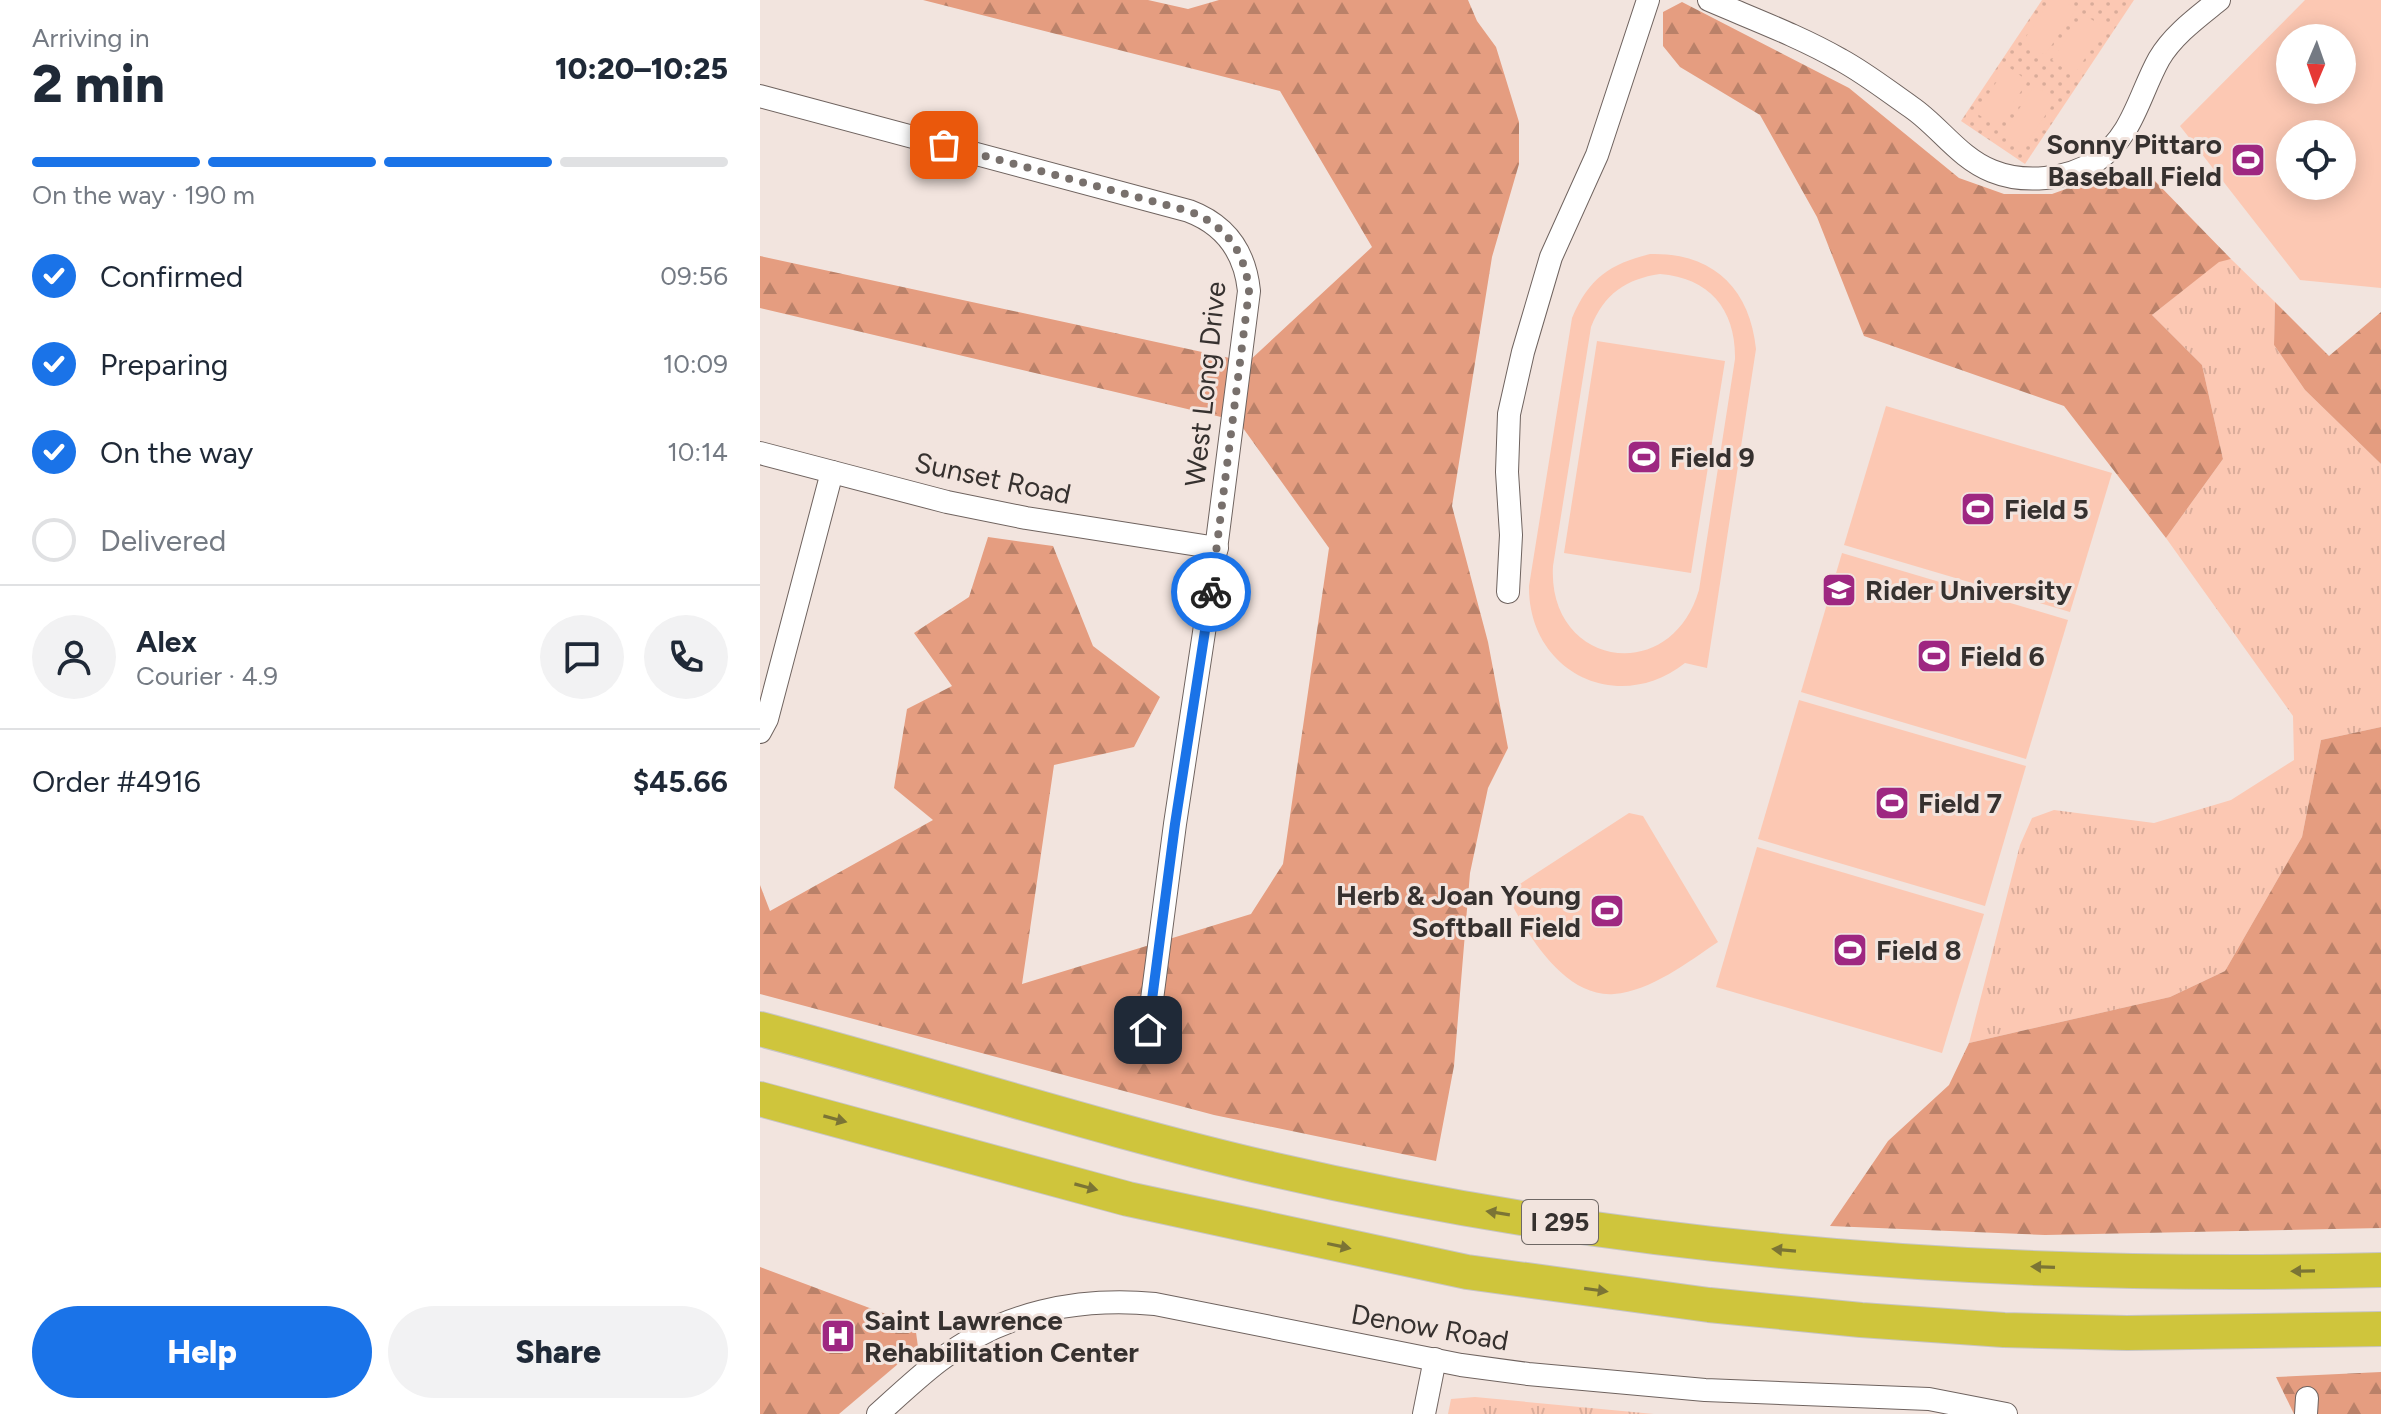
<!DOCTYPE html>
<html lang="en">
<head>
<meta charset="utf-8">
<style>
  body { margin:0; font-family:Figtree,sans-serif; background:#f2f2f3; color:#1f2937; height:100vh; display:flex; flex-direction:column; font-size:30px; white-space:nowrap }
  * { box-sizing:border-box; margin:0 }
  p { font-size:26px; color:#747a83 }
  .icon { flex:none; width:44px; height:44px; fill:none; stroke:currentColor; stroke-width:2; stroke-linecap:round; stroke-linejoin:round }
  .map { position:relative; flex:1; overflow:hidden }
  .side { display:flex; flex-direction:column; background:#fff; width:760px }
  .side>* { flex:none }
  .needle { width:52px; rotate:182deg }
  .controls { position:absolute; left:1516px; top:24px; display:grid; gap:16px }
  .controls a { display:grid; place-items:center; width:80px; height:80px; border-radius:50%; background:#fff; box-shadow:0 4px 20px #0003; font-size:40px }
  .pin { position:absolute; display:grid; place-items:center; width:68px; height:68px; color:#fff; margin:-34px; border-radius:16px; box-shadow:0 4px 12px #0006 }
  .courier { position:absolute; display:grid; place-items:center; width:80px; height:80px; margin:-40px; border:6px solid #1a73e8; border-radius:50%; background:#fff; color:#222; box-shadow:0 2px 10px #0007 }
  .head em { font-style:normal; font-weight:800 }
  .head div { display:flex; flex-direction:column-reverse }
  .head { display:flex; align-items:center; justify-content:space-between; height:136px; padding:0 32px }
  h1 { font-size:52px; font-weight:800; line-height:60px }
  .bar { display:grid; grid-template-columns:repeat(4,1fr); gap:12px 8px; align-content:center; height:96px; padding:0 32px }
  .bar i { height:10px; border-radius:6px; background:#e0e1e3 }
  .bar .current { background:#1a73e8 }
  .bar p { grid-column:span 4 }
  .line { display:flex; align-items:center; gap:20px; padding:0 32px; border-top:2px solid #e0e1e3 }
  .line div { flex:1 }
  .round { display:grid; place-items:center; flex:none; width:84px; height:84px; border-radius:42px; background:#f2f2f3 }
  ol { padding:0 32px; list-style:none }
  li { display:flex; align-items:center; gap:24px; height:88px }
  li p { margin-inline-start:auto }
  li .icon { padding:8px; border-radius:50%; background:#1a73e8; color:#fff; stroke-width:4 }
  li:last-child { color:#747a83 }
  li i { width:44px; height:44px; border:4px solid #e0e1e3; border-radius:50% }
  .cta { display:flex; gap:16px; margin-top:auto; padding:16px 32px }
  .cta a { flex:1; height:92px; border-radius:48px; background:#1a73e8; color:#fff; font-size:32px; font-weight:800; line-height:92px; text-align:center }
  .cta a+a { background:#f2f2f3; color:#1f2937 }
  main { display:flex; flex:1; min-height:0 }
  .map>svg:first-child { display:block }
</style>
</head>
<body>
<main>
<section class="side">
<div class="head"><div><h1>2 min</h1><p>Arriving in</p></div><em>10:20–10:25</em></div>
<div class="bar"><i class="current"></i><i class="current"></i><i class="current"></i><i></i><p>On the way · 190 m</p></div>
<ol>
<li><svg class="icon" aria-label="check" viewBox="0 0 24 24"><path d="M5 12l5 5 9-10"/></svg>Confirmed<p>09:56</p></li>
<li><svg class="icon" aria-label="check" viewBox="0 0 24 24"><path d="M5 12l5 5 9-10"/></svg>Preparing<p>10:09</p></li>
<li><svg class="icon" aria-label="check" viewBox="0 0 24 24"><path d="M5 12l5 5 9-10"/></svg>On the way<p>10:14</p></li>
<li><i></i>Delivered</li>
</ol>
<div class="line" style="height:144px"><a class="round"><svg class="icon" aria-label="person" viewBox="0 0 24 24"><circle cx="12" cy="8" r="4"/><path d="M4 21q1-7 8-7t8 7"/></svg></a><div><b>Alex</b><p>Courier · 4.9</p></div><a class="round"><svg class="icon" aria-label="chat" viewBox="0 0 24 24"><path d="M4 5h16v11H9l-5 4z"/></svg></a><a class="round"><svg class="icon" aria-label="phone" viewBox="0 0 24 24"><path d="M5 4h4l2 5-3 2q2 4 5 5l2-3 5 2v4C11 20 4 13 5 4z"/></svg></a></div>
<div class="line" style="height:104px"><div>Order #4916</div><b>$45.66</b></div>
<div class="cta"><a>Help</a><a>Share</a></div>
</section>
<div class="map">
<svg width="1621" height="1414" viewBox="0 0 1621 1414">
  <defs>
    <pattern id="grass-tufts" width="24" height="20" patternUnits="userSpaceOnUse" patternTransform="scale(2)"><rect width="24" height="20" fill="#fcc8b3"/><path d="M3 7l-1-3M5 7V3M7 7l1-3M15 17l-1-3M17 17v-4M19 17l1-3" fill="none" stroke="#d9ac9a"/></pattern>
    <pattern id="forest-firs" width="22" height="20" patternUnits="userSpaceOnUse" patternTransform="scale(2)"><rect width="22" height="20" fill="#e59d80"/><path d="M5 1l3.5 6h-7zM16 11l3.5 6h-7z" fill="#ba8169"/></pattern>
    <pattern id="park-dots" width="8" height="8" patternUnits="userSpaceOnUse" patternTransform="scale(2)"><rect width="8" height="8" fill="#fcc8b3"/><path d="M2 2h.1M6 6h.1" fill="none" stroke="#d9ac9a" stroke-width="1.8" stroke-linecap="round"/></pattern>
  </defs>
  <rect width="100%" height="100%" fill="#f2e4de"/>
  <g fill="url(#grass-tufts)">
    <path d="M1471,259L1515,302L1514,345L1545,390L1621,464V727L1561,740L1542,837L1465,971L1410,997L1209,1043L1260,845L1272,818L1294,810L1394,823L1471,800L1534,760L1533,716L1406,538L1463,459L1442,365L1392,315L1459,261Z"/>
    <path d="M715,1397L894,1414H688L691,1399Z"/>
  </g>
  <g fill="url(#forest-firs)">
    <path d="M163,0H388L428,9L459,0H708L717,21L736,47L759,122V164L732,257L692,506L728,642L748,748L728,788L710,873L694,1066L676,1161L454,1115L0,994V885L10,911L173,820L134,788L147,709L192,686L154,633L209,597L228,537L293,546L333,646L400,697L374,747L294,765L262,984L491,914L523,864L569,548L478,421L0,308V256L488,362L612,247L520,91Z"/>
    <path d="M922,2L1089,88L1199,178L1244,194H1292L1356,171L1394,180L1471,259L1459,262L1392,315L1442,365L1463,459L1406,538L1304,406L1104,336L1057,217L1000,115L920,67L903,46V12Z"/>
    <path d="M1515,302L1569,356L1621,312V464L1545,390L1514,345Z"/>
    <path d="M1621,727V1228L1285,1235L1070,1226L1128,1141L1189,1085L1209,1043L1410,997L1465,971L1542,837L1561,740Z"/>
    <path d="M0,1267L155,1325L158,1347L79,1414H0Z"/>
    <path d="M1621,1372V1414H1534L1516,1377Z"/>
  </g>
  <path fill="url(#park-dots)" d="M1282,0H1374L1265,164L1201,121Z"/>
  <g fill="#fcc8b3" fill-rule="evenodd">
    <path d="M1291,0H1302L1316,9L1285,55L1263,41Z"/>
    <path d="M1545,0H1621V288L1540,280L1420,126ZM1530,38H1582V90H1530ZM1530,134H1582V186H1530Z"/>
    <path d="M1323,14L1345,28L1314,75L1292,60Z"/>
    <path d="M1247,66L1268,81L1237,127L1216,113Z"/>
    <path d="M1274,86L1296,99L1265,146L1244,132Z"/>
    <path d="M890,254C952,252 990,288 996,349L947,668L925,663C858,716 768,672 769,586L812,318C829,278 850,264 890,254ZM900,274C950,278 976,310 975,359L939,590C910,688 787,666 793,566L831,327C844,294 866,279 900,274Z"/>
    <path d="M837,341L965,361L931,573L804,553Z"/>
    <path d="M1126,406L1352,473L1310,612L1084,545Z"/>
    <path d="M1082,553L1308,620L1266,759L1041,692Z"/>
    <path d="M1039,700L1266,766L1225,906L998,839Z"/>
    <path d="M869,813L883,816L958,942C928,962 891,991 854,994C803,998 765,931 746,893Z"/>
    <path d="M997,847L1224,914L1182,1053L956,987Z"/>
  </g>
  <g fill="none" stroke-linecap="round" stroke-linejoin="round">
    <g stroke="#6f635f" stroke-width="24">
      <g id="minor">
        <path d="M949,0C993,19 1039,36 1081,60C1105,73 1128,91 1151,107C1179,126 1199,158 1232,171C1264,184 1307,180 1336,161C1373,136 1379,95 1399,59C1413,35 1438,17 1459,0"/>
        <path d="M0,96L429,211C466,225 485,252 489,291L453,573L415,824L388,1030"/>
        <path d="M0,453L187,502L266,518L457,548"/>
        <path d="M748,592L751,535L747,472L749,414L763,352L791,257L837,155L888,0"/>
        <path d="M0,732L7,719L72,472"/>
        <path d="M118,1414C138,1396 158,1377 179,1361C242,1312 318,1297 395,1304L701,1365L768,1374L945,1390L1169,1399L1246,1414"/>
        <path d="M664,1414L675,1359"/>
        <path d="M1546,1414L1547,1398"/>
      </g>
    </g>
    <g stroke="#c7c5c5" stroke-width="36">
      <g id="highway">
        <path d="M0,1029C171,1074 339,1129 511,1169C873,1253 1250,1280 1621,1270"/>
        <path d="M0,1099L368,1199L707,1272L949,1305L1101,1320L1244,1330L1367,1333L1621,1329"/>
      </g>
    </g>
    <use href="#minor" stroke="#fff" stroke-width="22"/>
    <use href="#highway" stroke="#cfc53c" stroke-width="34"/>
  </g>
  <defs><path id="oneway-solid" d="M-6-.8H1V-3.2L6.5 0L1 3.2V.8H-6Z" transform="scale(2)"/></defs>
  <g fill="#7b7435">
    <use href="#oneway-solid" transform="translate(75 1119) rotate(15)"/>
    <use href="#oneway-solid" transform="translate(326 1187) rotate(15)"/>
    <use href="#oneway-solid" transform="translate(738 1213) rotate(-171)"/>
    <use href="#oneway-solid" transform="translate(579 1246) rotate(12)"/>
    <use href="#oneway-solid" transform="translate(1024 1250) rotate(-175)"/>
    <use href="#oneway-solid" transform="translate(1283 1267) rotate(-178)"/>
    <use href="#oneway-solid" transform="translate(1543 1271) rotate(179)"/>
    <use href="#oneway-solid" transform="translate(836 1290) rotate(8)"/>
  </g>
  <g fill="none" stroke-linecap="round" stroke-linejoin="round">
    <path stroke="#78706c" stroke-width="8" stroke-dasharray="0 14.4" d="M184,145L429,211C466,226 485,251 489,291L451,592"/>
    <path stroke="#1a73e8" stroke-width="10" d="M388,1030L415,824L451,592"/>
  </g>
  <defs>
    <g id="stadium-square" transform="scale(1.8)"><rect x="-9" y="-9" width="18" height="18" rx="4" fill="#9e2781" stroke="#f2e4de"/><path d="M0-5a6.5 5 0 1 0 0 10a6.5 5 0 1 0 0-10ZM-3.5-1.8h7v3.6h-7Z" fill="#fff"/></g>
    <g id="university-square" transform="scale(1.8)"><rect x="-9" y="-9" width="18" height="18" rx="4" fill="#9e2781" stroke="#f2e4de"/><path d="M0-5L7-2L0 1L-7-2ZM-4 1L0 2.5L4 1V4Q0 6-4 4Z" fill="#fff"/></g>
    <g id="hospital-square" transform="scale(1.8)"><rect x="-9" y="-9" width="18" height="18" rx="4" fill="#9e2781" stroke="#f2e4de"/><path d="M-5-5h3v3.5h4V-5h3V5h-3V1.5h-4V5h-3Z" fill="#fff"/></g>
  </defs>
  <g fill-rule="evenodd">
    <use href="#stadium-square" x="1488" y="160"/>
    <use href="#stadium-square" x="884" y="457"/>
    <use href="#stadium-square" x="1218" y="509"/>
    <use href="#university-square" x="1079" y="590"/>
    <use href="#stadium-square" x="1174" y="656"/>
    <use href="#stadium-square" x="1132" y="803"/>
    <use href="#stadium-square" x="847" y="911"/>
    <use href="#stadium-square" x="1090" y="950"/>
    <use href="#hospital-square" x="78" y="1336"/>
  </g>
  <g text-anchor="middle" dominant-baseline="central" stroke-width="6" stroke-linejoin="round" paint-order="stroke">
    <rect fill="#f2e4de" stroke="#6e6764" stroke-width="2" x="762" y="1200" width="76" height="44" rx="6"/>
    <g font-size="26" font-weight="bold" fill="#36312f">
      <text x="800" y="1222">I 295</text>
    </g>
    <g font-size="28" font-weight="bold" fill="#36312f" stroke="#f2e4de" text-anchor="start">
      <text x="1462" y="144" text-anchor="end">Sonny Pittaro<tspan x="1462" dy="32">Baseball Field</tspan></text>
      <text x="910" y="457">Field 9</text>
      <text x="1244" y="509">Field 5</text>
      <text x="1105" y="590">Rider University</text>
      <text x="1200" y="656">Field 6</text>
      <text x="1158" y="803">Field 7</text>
      <text x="821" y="895" text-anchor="end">Herb &amp; Joan Young<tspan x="821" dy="32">Softball Field</tspan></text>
      <text x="1116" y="950">Field 8</text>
      <text x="104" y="1320">Saint Lawrence<tspan x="104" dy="32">Rehabilitation Center</tspan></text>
    </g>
    <g font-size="28" fill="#36312f" stroke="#f2e4de">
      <text transform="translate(445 384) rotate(-84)">West Long Drive</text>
      <text transform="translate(233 478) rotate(12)">Sunset Road</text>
      <text transform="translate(670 1327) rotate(10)">Denow Road</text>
    </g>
  </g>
</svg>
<div class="controls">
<a><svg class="needle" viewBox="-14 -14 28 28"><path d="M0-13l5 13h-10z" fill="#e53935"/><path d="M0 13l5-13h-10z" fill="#747a83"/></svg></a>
<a><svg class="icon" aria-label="locate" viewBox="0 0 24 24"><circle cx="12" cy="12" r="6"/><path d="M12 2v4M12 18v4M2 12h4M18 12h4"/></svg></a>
</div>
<div class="pin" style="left:184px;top:145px;background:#ea580c"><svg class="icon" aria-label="bag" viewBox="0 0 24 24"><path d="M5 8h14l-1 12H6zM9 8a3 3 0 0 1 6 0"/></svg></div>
<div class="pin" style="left:388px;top:1030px;background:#1f2937"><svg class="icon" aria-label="home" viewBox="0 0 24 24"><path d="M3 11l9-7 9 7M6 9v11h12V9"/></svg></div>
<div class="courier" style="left:451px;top:592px"><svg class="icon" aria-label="bike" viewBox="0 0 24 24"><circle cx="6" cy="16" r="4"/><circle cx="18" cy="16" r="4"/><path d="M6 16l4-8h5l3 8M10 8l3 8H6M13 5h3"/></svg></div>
</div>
</main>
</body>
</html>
